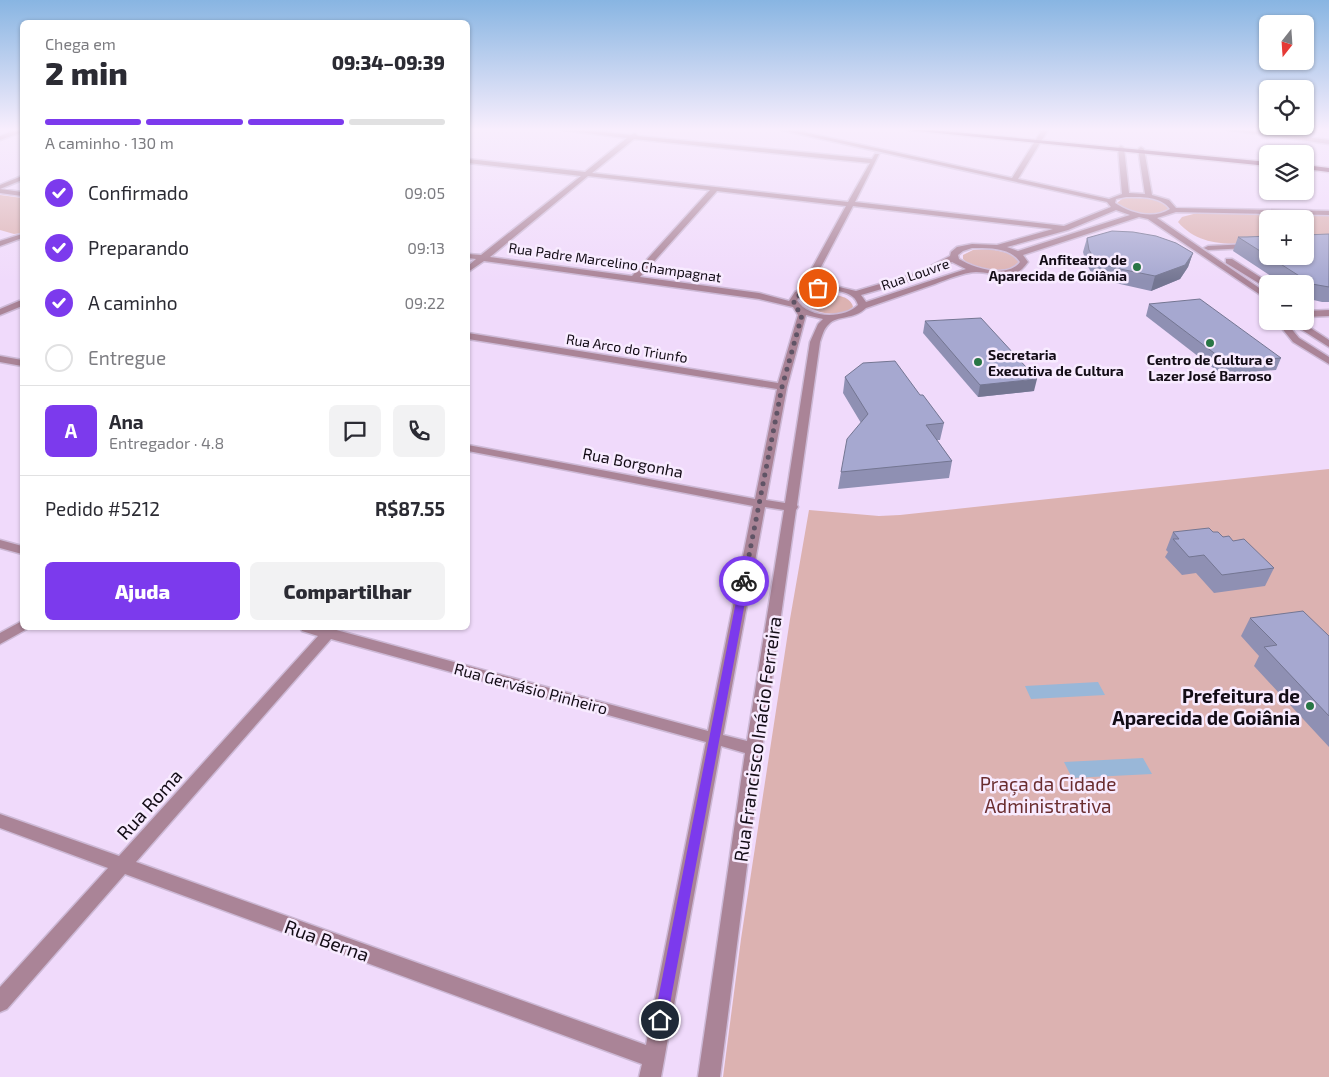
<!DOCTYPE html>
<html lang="pt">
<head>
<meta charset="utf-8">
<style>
  body { margin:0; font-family:"Exo 2",sans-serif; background:#f2f2f3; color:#2b2b33; height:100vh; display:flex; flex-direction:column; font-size:19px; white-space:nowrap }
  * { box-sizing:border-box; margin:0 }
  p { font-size:16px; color:#7c7c81 }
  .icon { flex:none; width:28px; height:28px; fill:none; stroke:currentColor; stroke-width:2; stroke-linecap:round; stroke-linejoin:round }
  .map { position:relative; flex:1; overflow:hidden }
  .panel { position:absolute; left:20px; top:20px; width:450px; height:610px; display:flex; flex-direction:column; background:#fff; border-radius:8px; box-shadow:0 1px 4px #0004 }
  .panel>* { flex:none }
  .needle { width:32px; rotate:197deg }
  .buttons { position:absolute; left:1259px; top:15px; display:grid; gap:10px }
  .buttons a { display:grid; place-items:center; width:55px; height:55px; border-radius:8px; background:#fff; box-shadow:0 1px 4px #0004; font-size:25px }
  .pin { position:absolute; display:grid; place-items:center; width:42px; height:42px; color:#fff; margin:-21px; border:2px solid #fff; border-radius:50%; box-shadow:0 1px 5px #0007 }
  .courier { position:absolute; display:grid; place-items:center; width:50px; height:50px; margin:-25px; border:4px solid #7c3aed; border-radius:50%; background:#fff; color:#222; box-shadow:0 1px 6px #0007 }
  .overview em { font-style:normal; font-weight:800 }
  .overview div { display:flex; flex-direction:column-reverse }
  .overview { display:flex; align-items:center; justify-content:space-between; height:85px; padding:0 25px }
  h1 { font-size:32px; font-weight:800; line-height:38px }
  .bar { display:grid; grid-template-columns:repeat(4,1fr); gap:8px 5px; align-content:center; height:60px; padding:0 25px }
  .bar i { height:6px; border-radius:4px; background:#e1e1e2 }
  .bar .on { background:#7c3aed }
  .bar p { grid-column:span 4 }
  .line { display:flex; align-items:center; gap:12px; padding:0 25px; border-top:1px solid #e1e1e2 }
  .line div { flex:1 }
  .round { display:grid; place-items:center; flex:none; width:52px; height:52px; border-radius:8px; background:#f2f2f3 }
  ol { padding:0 25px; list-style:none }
  li { display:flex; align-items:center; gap:15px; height:55px }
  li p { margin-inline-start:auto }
  li .icon { padding:5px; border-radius:50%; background:#7c3aed; color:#fff; stroke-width:4 }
  li:last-child { color:#7c7c81 }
  li i { width:28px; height:28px; border:2px solid #e1e1e2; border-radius:50% }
  .cta { display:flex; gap:10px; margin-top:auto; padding:10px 25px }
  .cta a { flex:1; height:58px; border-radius:8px; background:#7c3aed; color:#fff; font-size:20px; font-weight:800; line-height:58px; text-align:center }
  .cta a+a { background:#f2f2f3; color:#2b2b33 }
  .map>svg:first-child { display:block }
</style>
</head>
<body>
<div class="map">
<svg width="1329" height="1077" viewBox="0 0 1329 1077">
  <rect width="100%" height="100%" fill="#f0dafb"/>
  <g fill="#dcb2b1">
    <path d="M0,195L22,198V233L14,234L0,230Z"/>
    <path d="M1128,197C1142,197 1158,198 1169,207L1170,210C1156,217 1128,217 1117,203L1122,199Z"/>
    <path d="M1201,212L1329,215V239L1305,241V219H1268L1267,242C1236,244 1201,249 1178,222L1182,217Z"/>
    <path d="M990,249L1008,253L1015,256L1021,262L1019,266C1002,272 977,274 963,259V255L973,250Z"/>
    <path d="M818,295C829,294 850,294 853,307C842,317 819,315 809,306V300Z"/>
    <path d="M1329,469V1077H723L741,939L790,619L809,510L879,516L900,515Z"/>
  </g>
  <g fill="#99b7d8">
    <path d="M1098,682L1105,695L1031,699L1025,686Z"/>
    <path d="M1143,758L1152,774L1072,778L1064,762Z"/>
  </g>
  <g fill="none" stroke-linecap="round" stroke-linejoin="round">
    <g stroke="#cdb9d6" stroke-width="3">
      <g id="minor">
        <path d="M16,130L22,132L0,140V136Z"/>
        <path d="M562,130H586L631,135L635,133L638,136L872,159L875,154H879L855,202L1064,226L1111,207L1107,202L781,130H794L1012,178L1042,130H1048L1018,179L1109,199L1122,194L1118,148L1121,146L1124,148L1129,193L1145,194L1138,149L1141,147L1144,149L1152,195L1169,200L1176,208L1329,211V215L1176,212L1157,218L1268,294V300L1148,219L1139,217L1023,255L1028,262C1013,284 996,272 976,272C962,273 948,279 935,284C912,292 889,300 866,308C854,320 837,315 829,324C824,328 822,336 820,342L797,505L798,507L796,510L762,749L720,1077H698L745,753L721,746L661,1077H639L642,1064L125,874L7,1009L0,1012V987L108,868L0,828V814L119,856L318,636L302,631L300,628H329L708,731L753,506L468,451V445L755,499L777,389L468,339V333L778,383L798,315L793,307L759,299L484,261L468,272V266L476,259L468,258V254L481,255L581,176L468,163V159L585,172L627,138ZM634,139L870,163L848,202L592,173ZM588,176L710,190L632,276L490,257ZM717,191L846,206L800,290L795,292L789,301L759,293L640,277ZM1126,197C1141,197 1161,196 1170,209C1153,220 1130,213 1115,203L1116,199ZM853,206L1053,229L997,245L972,244L957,247L951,252L950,256L917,273L856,291L835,286H811ZM1116,210L1130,215L1018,251L1007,247L1068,230ZM972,248C988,248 1010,247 1020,262C1007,279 974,268 959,259L958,255L963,251ZM952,262L966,269L866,302L861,295L923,277ZM815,290C830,290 854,289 858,305C844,319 808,319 797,300L801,296ZM806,315L823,319L818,324L810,342L785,503L766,500L787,387ZM765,507L784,510L747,741L723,735ZM331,639L706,742L646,1045L136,862Z"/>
        <path d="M1228,130H1248L1329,140V144Z"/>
        <path d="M22,176V180L0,189L22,192V196L0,193V185Z"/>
        <path d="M22,234V238L0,246V241Z"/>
        <path d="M1268,243V247L1208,250L1204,248L1208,246Z"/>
        <path d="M1226,259H1232L1271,284H1268V287H1265L1226,263Z"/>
        <path d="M19,301H22V306L0,315V309Z"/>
        <path d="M1329,310V316L1305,317V311Z"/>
        <path d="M1276,321H1285L1299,338L1329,357V364L1293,342Z"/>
        <path d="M1296,321H1305L1306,325L1329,340V347L1299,328Z"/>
        <path d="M0,356L22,360V366L0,362Z"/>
        <path d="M0,540L22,546V554L0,548Z"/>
        <path d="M22,621V628H28L27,629L0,644V633Z"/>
      </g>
    </g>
    <g stroke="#cdb9d6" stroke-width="3">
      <g id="major">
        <path d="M908,130H933L1268,162V166Z"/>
        <path d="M1305,165L1329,168V172L1305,169Z"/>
      </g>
    </g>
    <use href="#minor" fill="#aa8497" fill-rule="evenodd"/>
    <use href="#major" fill="#743558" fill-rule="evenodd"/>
  </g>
  <g fill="#8f90b3">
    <path d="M1329,234V302H1322L1305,298V284H1283L1233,251L1238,237L1268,236V256H1305Z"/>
    <path d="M1087,238L1193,253L1188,267L1180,279L1151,291L1111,282L1093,276L1086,263L1083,252Z"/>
    <path d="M1149,304L1281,358L1276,370L1221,374L1146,316Z"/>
    <path d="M925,321L1034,391L978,397L923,333Z"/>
    <path d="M845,377L920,395L944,423L940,440H937L952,461L949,478L838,489L841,472L861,423L843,393Z"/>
    <path d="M1173,532H1213L1233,541L1274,568L1265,586L1214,593L1196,573L1182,575L1165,557L1168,552L1166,550Z"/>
    <path d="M1250,618L1329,636V747L1254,666L1259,656L1241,636Z"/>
  </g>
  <g fill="#747692">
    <path d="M1193,253L1188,267L1180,279L1151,291L1155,276Z"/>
    <path d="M1037,379L1034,391L978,397L980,385Z"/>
  </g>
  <g fill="#a6a8d0" stroke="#747692">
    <path d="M1112,231L1133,232L1156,236L1176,243L1193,253L1185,265L1155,276L1115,268L1097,262L1089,250L1087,238Z"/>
    <path d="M1329,234V287L1312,284L1268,256H1305V235Z"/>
    <path d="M1268,236V256L1238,237H1247Z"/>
    <path d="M1200,299L1281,358L1226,362L1149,304Z"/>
    <path d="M981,318L1037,379L980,385L925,321Z"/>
    <path d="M895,361L920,395H923L944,423L926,425L952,461L841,472L847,439L868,414L845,377L863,363Z"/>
    <path d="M1209,528L1213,532H1218L1223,537L1229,536L1233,541L1244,539L1274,568L1222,575L1204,555L1189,557L1173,539H1179L1173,532Z"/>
    <path d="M1303,611L1329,636V716L1264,647L1277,645L1250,618Z"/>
  </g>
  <linearGradient id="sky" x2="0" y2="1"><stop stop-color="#88b5e2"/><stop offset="0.46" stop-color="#f8eefd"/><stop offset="1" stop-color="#f8eefd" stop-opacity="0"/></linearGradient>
  <rect width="1329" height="281" fill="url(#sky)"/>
  <path fill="#7c3aed" d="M744,578L749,581L667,1020L665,1024L660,1026L656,1024L654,1020L740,581Z"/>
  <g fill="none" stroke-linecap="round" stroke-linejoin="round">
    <path stroke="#605466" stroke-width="5" stroke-dasharray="0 9" d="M744,581L782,387L802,315L794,305V300L804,291L818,288"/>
  </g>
  <g fill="#297645" stroke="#f8ebff" stroke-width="2">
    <circle cx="1137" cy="267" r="5"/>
    <circle cx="1210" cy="343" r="5"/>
    <circle cx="978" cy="362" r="5"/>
    <circle cx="1310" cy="706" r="5"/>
  </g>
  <g text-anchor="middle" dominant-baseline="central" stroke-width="5" stroke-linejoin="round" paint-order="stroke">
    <g font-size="14" font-weight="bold" fill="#130c16" stroke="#f8ebff" text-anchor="end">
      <text x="1127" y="259">Anfiteatro de<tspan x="1127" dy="16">Aparecida de Goiânia</tspan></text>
      <text x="988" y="354" text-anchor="start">Secretaria<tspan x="988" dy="16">Executiva de Cultura</tspan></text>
      <text x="1210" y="359" text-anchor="middle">Centro de Cultura e<tspan x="1210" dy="16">Lazer José Barroso</tspan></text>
    </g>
    <g font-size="14" fill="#130c16" stroke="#f8ebff">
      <text transform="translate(615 262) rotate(8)">Rua Padre Marcelino Champagnat</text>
      <text transform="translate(915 274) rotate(-19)">Rua Louvre</text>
      <text transform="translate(627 348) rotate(9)">Rua Arco do Triunfo</text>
    </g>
    <g font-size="16" fill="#130c16" stroke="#f8ebff">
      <text transform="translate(633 462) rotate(11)">Rua Borgonha</text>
      <text transform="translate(531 688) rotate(15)">Rua Gervásio Pinheiro</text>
    </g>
    <g font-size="19" font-weight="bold" fill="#130c16" stroke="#f8ebff" text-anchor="end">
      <text x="1300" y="695">Prefeitura de<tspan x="1300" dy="22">Aparecida de Goiânia</tspan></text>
    </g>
    <g font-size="19" fill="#130c16" stroke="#f8ebff">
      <text transform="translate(757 739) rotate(-82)">Rua Francisco Inácio Ferreira</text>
      <text transform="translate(149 804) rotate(-48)">Rua Roma</text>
      <text transform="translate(327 940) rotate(20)">Rua Berna</text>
    </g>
    <g font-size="19" fill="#6a2d2f" stroke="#f8ebff">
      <text x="1048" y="783">Praça da Cidade<tspan x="1048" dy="22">Administrativa</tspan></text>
    </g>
  </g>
</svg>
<div class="buttons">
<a><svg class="needle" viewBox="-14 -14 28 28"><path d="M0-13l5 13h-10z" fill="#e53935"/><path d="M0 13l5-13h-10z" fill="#7c7c81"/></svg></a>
<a><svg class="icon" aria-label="locate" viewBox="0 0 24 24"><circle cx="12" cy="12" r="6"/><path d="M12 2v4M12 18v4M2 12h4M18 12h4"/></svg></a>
<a><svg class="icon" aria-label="layers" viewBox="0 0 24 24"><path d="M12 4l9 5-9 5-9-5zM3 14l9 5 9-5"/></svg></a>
<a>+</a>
<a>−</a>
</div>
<div class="pin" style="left:818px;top:288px;background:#ea580c"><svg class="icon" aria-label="bag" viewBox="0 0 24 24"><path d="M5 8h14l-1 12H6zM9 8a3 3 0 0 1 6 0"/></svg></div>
<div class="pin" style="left:660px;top:1020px;background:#1f2937"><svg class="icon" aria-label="home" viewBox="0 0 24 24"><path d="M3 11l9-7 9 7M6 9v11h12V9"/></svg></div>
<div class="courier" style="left:744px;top:581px"><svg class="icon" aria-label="bike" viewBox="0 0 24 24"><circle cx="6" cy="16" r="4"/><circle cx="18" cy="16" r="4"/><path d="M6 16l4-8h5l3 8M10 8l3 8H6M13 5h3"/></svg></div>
<section class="panel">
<div class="overview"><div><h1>2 min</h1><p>Chega em</p></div><em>09:34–09:39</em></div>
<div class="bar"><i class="on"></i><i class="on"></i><i class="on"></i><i></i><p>A caminho · 130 m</p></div>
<ol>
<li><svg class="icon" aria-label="check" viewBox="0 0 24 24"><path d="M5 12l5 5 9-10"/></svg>Confirmado<p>09:05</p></li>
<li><svg class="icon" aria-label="check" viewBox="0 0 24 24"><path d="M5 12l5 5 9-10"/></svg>Preparando<p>09:13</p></li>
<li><svg class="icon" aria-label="check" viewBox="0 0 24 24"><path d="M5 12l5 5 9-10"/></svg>A caminho<p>09:22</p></li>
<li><i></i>Entregue</li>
</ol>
<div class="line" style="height:90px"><b class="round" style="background:#7c3aed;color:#fff">A</b><div><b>Ana</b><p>Entregador · 4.8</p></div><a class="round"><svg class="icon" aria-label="chat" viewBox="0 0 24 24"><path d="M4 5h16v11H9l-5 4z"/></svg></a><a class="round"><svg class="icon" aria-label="phone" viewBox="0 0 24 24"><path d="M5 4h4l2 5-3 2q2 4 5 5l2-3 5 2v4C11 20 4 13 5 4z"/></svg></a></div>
<div class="line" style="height:65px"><div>Pedido #5212</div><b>R$87.55</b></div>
<div class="cta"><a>Ajuda</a><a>Compartilhar</a></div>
</section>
</div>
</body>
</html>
